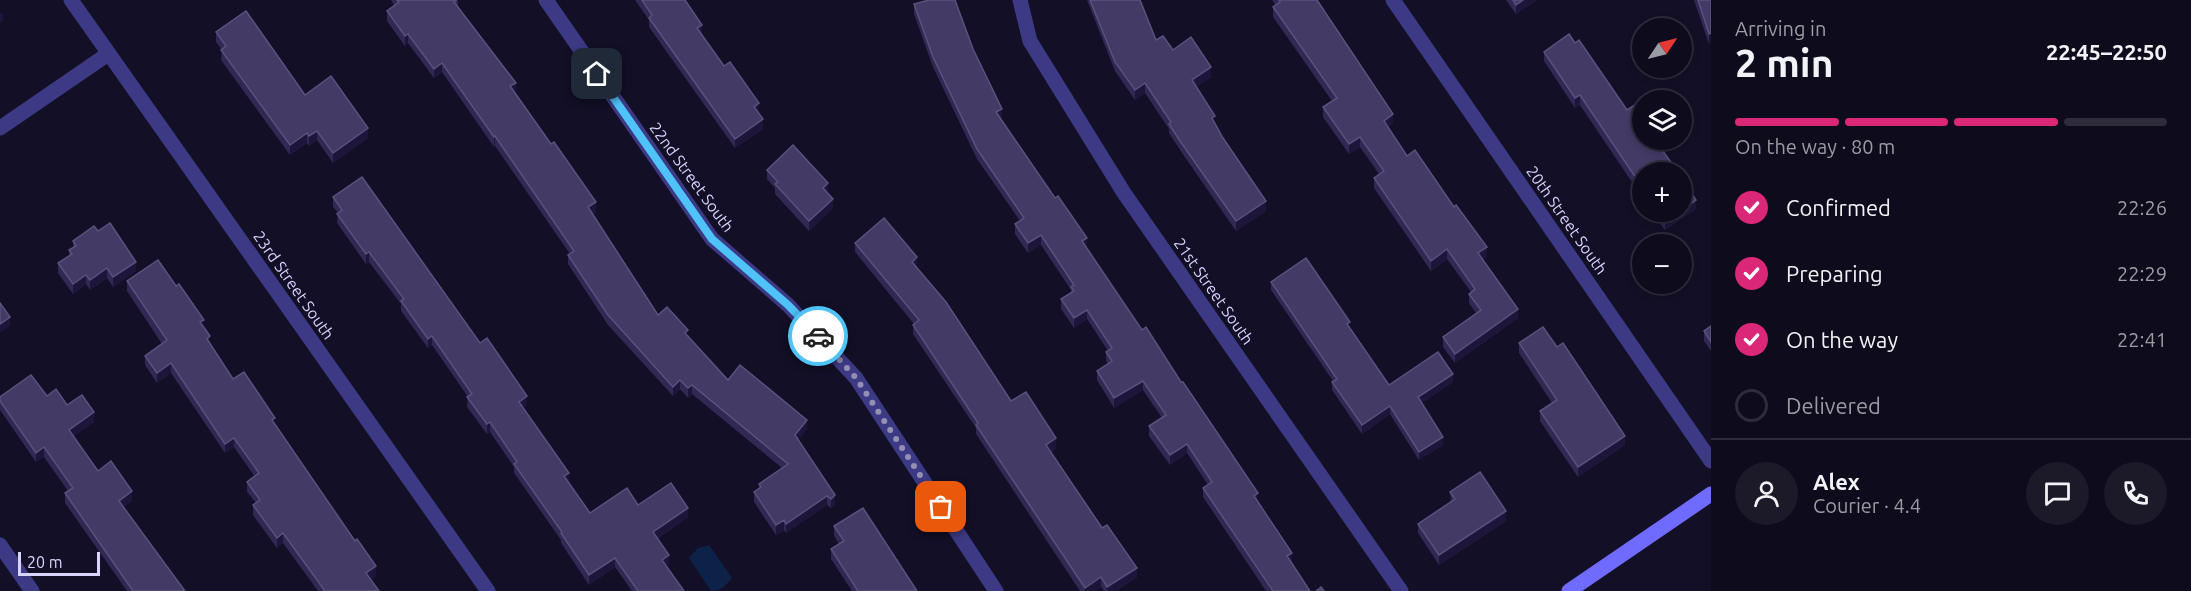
<!DOCTYPE html>
<html lang="en">
<head>
<meta charset="utf-8">
<style>
  body { margin:0; font-family:Ubuntu,sans-serif; background:#1c1929; color:#f1f3f6; height:100vh; display:flex; flex-direction:column; font-size:22px; white-space:nowrap }
  * { box-sizing:border-box; margin:0 }
  p { font-size:20px; color:#9b9ba3 }
  .icon { flex:none; width:33px; height:33px; fill:none; stroke:currentColor; stroke-width:2; stroke-linecap:round; stroke-linejoin:round }
  .map { position:relative; flex:1; overflow:hidden }
  .panel { display:flex; flex-direction:column; background:#0e0b1c; width:480px }
  .panel>* { flex:none }
  .needle { width:39px; rotate:55deg }
  .controls { position:absolute; left:1632px; top:18px; display:grid; gap:12px }
  .controls a { display:grid; place-items:center; width:60px; height:60px; border-radius:50%; background:#0e0b1c; box-shadow:0 3px 9px #0003,0 0 0 2px #2e2b3b; font-size:30px }
  .scale { position:absolute; left:18px; bottom:15px; width:82px; box-sizing:border-box; padding-left:6px; border:3px solid #d9d4ff; border-top:0; font-size:16px; line-height:21px; white-space:nowrap; color:#d9d4ff; -webkit-text-stroke:4px #130f26; paint-order:stroke }
  .pin { position:absolute; display:grid; place-items:center; width:51px; height:51px; color:#fff; margin:-26px; border-radius:12px; box-shadow:0 3px 9px #0006 }
  .courier { position:absolute; display:grid; place-items:center; width:60px; height:60px; margin:-30px; border:4px solid #4fc3f7; border-radius:50%; background:#fff; color:#222; box-shadow:0 2px 8px #0007 }
  .overview em { font-style:normal; font-weight:600 }
  .overview div { display:flex; flex-direction:column-reverse }
  .overview { display:flex; align-items:center; justify-content:space-between; height:102px; padding:0 24px }
  h1 { font-size:39px; font-weight:600; line-height:45px }
  .bar { display:grid; grid-template-columns:repeat(4,1fr); gap:9px 6px; align-content:center; height:72px; padding:0 24px }
  .bar i { height:8px; border-radius:4px; background:#2e2b3b }
  .bar .active { background:#db2777 }
  .bar p { grid-column:span 4 }
  .line { display:flex; align-items:center; gap:15px; padding:0 24px; border-top:2px solid #2e2b3b }
  .line div { flex:1 }
  .round { display:grid; place-items:center; flex:none; width:63px; height:63px; border-radius:32px; background:#1c1929 }
  ol { padding:0 24px; list-style:none }
  li { display:flex; align-items:center; gap:18px; height:66px }
  li p { margin-inline-start:auto }
  li .icon { padding:6px; border-radius:50%; background:#db2777; color:#fff; stroke-width:4 }
  li:last-child { color:#9b9ba3 }
  li i { width:33px; height:33px; border:3px solid #2e2b3b; border-radius:50% }
  main { display:flex; flex:1; min-height:0 }
  .map>svg:first-child { display:block }
</style>
</head>
<body>
<main>
<div class="map">
<svg width="1711" height="591" viewBox="0 0 1711 591">
  <rect width="100%" height="100%" fill="#130f26"/>
  <path fill="#0c2248" d="M709,545L732,578C726,585 721,591 711,591L689,558L698,548Z"/>
  <g fill="none" stroke-linecap="round" stroke-linejoin="round">
    <g stroke="#3d3a85" stroke-width="15">
      <path d="M546,0L712,239L788,305L856,378L996,591"/>
      <path d="M1020,0L1030,41L1124,193L1401,591"/>
      <path d="M1393,0L1711,461"/>
      <path d="M0,128L108,54"/>
      <path d="M0,545L32,591"/>
    </g>
    <path stroke="#3d3a85" stroke-width="15" d="M71,0L488,591"/>
    <path stroke="#6f6bff" stroke-width="15" d="M1569,591L1711,494"/>
  </g>
  <g fill="#312854">
    <path d="M391,0H458V6L596,212L593,214L658,315L688,336L728,380L807,429L798,440L835,505L831,508L827,505L786,533L784,530L776,535L754,502V492L759,489V484L782,468L692,394L688,398L680,389L673,396L608,325L568,264V255L570,254L495,146L494,147L442,72L434,78L408,43L405,46L387,21V11L394,5Z"/>
    <path d="M635,0H685L702,35L759,113L763,129L735,148L649,27V20Z"/>
    <path d="M1087,0H1140L1156,40L1173,50L1211,77L1196,87L1215,124L1266,211L1236,231L1180,150L1169,133V129L1145,93L1135,100L1115,71Z"/>
    <path d="M1272,0H1317L1393,124L1388,127L1407,156L1487,256L1483,259L1518,318L1455,363L1443,347V337L1476,313L1469,303V294L1471,292L1447,259L1431,271L1374,188V178L1379,174L1360,147L1349,154L1323,117V107L1332,101L1273,17V7L1276,6Z"/>
    <path d="M1506,0H1537L1516,14Z"/>
    <path d="M1694,0H1711L1709,44Z"/>
    <path d="M914,4L973,49L1002,119H1001L1258,503L1292,563L1310,591H1266L1203,497V488L1208,485L1187,453L1170,465L1149,436V426L1162,418L1143,390L1114,408L1097,380V371L1108,364L1106,361V352L1108,351L1087,319L1074,328L1061,309V299L1071,293V290L1041,245L1028,253L1015,234V224L1020,221L977,159L933,67L914,14Z"/>
    <path d="M216,32L305,95L368,138L333,163L317,140L309,146L307,143L290,155L221,60L222,50L216,42Z"/>
    <path d="M1575,43L1627,110L1658,143L1642,172V197L1580,105L1575,108L1544,61V52Z"/>
    <path d="M767,170L828,193L833,208L809,231L775,194V188L767,179Z"/>
    <path d="M333,197L480,343L527,405L523,408L569,483L590,513L638,505L688,517L658,538L669,564L666,566L684,591H632L615,567L589,585L561,543V540L514,473V467L490,432L487,434L467,407L468,397L432,345L428,348L401,311V304L369,262L366,264L337,223L338,213L333,207Z"/>
    <path d="M1696,209L1665,230L1652,212H1682Z"/>
    <path d="M98,231L136,271L113,287L107,278L90,290L86,284L73,294L58,273V263L69,256V250L73,248V241Z"/>
    <path d="M855,243L917,267H916L1011,401L1056,448L1051,452L1137,577L1116,591H1104L1101,587L1095,591H1080L976,434V428L913,334V325L914,324L855,252Z"/>
    <path d="M127,281L204,327L210,344L233,379L275,425L376,576L371,579L379,591H318L283,543L277,548L253,515V505L256,503L247,492V482L255,477L234,447L225,453L171,373L157,383L145,365V356L162,344L127,291Z"/>
    <path d="M1271,282L1350,328L1389,385L1453,382L1422,403L1443,445L1419,460L1390,414L1362,434L1332,390V382L1333,381L1271,290Z"/>
    <path d="M1711,326V351L1704,341V331Z"/>
    <path d="M1519,343L1625,445L1578,477L1540,421V411L1552,403L1519,353Z"/>
    <path d="M0,397L67,405L94,422L73,436L98,471L132,501L123,507L185,591H127L65,503V493L68,491L44,457L36,462L0,410Z"/>
    <path d="M1450,492L1506,521L1439,565L1418,533V524L1451,502Z"/>
    <path d="M834,526L917,591H852L831,559V549L839,544L834,536Z"/>
  </g>
  <g fill="#1d163a">
    <path d="M1523,0H1537L1516,14V5Z"/>
    <path d="M3,12V21L0,23V14Z"/>
    <path d="M702,25V34L697,38V28Z"/>
    <path d="M1711,33V43L1709,44V34Z"/>
    <path d="M408,34V43L405,46V36Z"/>
    <path d="M442,63V72L434,78V69Z"/>
    <path d="M1211,67V77L1192,90V80Z"/>
    <path d="M516,83V92L510,96V86Z"/>
    <path d="M1145,83V93L1135,100V90Z"/>
    <path d="M1580,95V105L1575,108V98Z"/>
    <path d="M759,103V113L754,116V107Z"/>
    <path d="M1002,109V119L996,121V112Z"/>
    <path d="M1393,114V124L1384,130V121Z"/>
    <path d="M763,119V129L735,148V139Z"/>
    <path d="M368,128V138L333,163V153Z"/>
    <path d="M317,131V140L309,146V136Z"/>
    <path d="M307,133V143L290,155V145Z"/>
    <path d="M495,136V146L494,147V137Z"/>
    <path d="M1360,137V147L1349,154V144Z"/>
    <path d="M1653,140H1664L1653,146Z"/>
    <path d="M828,183V193L823,198V188Z"/>
    <path d="M833,199V208L809,231V221Z"/>
    <path d="M1696,200V209L1665,230V221L1679,212H1682V210Z"/>
    <path d="M1266,201V211L1236,231V221Z"/>
    <path d="M596,202V212L588,217V207Z"/>
    <path d="M1041,235V245L1028,253V243Z"/>
    <path d="M1087,238V248L1082,241Z"/>
    <path d="M1487,247V256L1478,262V253Z"/>
    <path d="M1447,249V259L1431,271V261Z"/>
    <path d="M369,252V262L366,264V254Z"/>
    <path d="M917,257V267L912,271V262Z"/>
    <path d="M136,262V271L113,287V277Z"/>
    <path d="M107,268V278L90,290V280Z"/>
    <path d="M86,275V284L73,294V284Z"/>
    <path d="M1518,309V318L1455,363V354Z"/>
    <path d="M1087,310V319L1074,328V318Z"/>
    <path d="M10,317V326L0,333V324Z"/>
    <path d="M432,336V345L428,348V339Z"/>
    <path d="M171,363V373L157,383V373Z"/>
    <path d="M1453,374V382L1418,406V397Z"/>
    <path d="M680,380V389L673,396V387Z"/>
    <path d="M1143,381V390L1114,408V398Z"/>
    <path d="M692,385V394L688,398V388Z"/>
    <path d="M527,396V405L519,411V402Z"/>
    <path d="M1390,406V414L1362,434V425Z"/>
    <path d="M94,412V422L69,440V430Z"/>
    <path d="M807,420V429L795,444V435Z"/>
    <path d="M490,422V432L487,434V424Z"/>
    <path d="M1625,436V445L1578,477V467Z"/>
    <path d="M1443,437V445L1419,460V452Z"/>
    <path d="M234,438V447L225,453V444Z"/>
    <path d="M1056,438V448L1046,454V445Z"/>
    <path d="M1187,444V453L1170,465V455Z"/>
    <path d="M44,447V457L36,462V453Z"/>
    <path d="M569,473V483L564,476Z"/>
    <path d="M132,491V501L119,510V501Z"/>
    <path d="M1258,493V503L1254,496Z"/>
    <path d="M835,495V505L831,508V499Z"/>
    <path d="M827,496V505L786,533V524Z"/>
    <path d="M688,508V517L653,541V532Z"/>
    <path d="M1506,511V521L1439,565V555Z"/>
    <path d="M784,520V530L776,535V525Z"/>
    <path d="M283,533V543L277,548V538Z"/>
    <path d="M1292,553V562L1287,566V556Z"/>
    <path d="M669,555V564L662,569V560Z"/>
    <path d="M615,558V567L589,585V575Z"/>
    <path d="M376,566V576L366,582V573Z"/>
    <path d="M1137,568V577L1116,591H1107V587Z"/>
    <path d="M1101,577V587L1095,591H1085V588Z"/>
  </g>
  <g fill="#433a66" stroke="#5a527e" stroke-width="1.5">
    <path d="M397,0H456L454,2L516,83L510,86L551,144L554,142L596,202L588,207L658,315L667,307L688,330L685,333L728,380L740,365L807,420L795,435L835,495L831,499L827,496L786,524L784,520L776,525L754,492L761,487L759,484L788,464L692,385L688,388L680,380L673,387L608,315L568,255L574,251L495,136L494,137L442,63L434,69L408,34L405,36L387,11L399,2Z"/>
    <path d="M642,0H685L702,25L697,28L724,66L730,62L759,103L754,107L763,119L735,139L649,18L652,15Z"/>
    <path d="M929,0H955L973,49L1002,109L996,112L1055,198L1058,196L1087,238L1082,241L1142,330L1146,327L1181,382H1183L1258,493L1254,496L1292,553L1287,556L1310,591H1273L1203,488L1212,482L1187,444L1170,455L1149,426L1166,415L1143,381L1114,398L1097,371L1112,361L1106,352L1112,348L1087,310L1074,318L1061,299L1074,291L1071,287L1074,285L1041,235L1028,243L1015,224L1024,218L977,149L933,57L914,4Z"/>
    <path d="M1090,0H1140L1156,40L1163,36L1173,50L1191,37L1211,67L1192,80L1215,116L1212,118L1223,138L1266,201L1236,221L1180,141L1169,124L1171,122L1145,83L1135,90L1115,62Z"/>
    <path d="M1279,0H1317L1393,114L1384,121L1407,156L1415,150L1454,207L1456,205L1487,247L1478,253L1518,309L1455,354L1443,337L1481,310L1469,294L1475,289L1447,249L1431,261L1374,178L1384,171L1360,137L1349,144L1323,107L1337,98L1273,7L1280,2Z"/>
    <path d="M1513,0H1523L1516,5Z"/>
    <path d="M1698,0H1711V33L1709,34Z"/>
    <path d="M246,11L305,95L331,76L368,128L333,153L317,131L309,136L307,133L290,145L221,50L226,46L216,32Z"/>
    <path d="M1569,34L1575,43L1579,40L1627,110L1652,94L1657,100H1642V140H1655L1678,172H1642V187L1580,95L1575,98L1544,52Z"/>
    <path d="M793,145L828,183L823,188L833,199L809,221L775,184L778,182L767,170Z"/>
    <path d="M362,177L480,343L487,338L527,396L519,402L569,473L564,476L590,513L627,488L638,505L671,483L688,508L653,532L669,555L662,560L684,591H638L615,558L589,575L561,533L562,532L514,464L517,462L490,422L487,424L467,397L472,394L432,336L428,339L401,301L404,299L369,252L366,254L337,214L342,210L333,197Z"/>
    <path d="M1682,178L1696,200L1682,210Z"/>
    <path d="M1659,212H1679L1665,221Z"/>
    <path d="M884,218L917,257L912,262L946,302L1011,401L1026,392L1056,438L1046,445L1102,528L1107,525L1137,568L1107,587L1101,577L1085,588L976,425L978,423L913,325L919,320L855,243Z"/>
    <path d="M110,223L136,262L113,277L107,268L90,280L86,275L73,284L58,263L72,254L69,250L76,246L73,241L94,226L98,231Z"/>
    <path d="M1306,258L1350,322L1347,324L1389,385L1438,352L1453,374L1418,397L1443,437L1419,452L1390,406L1362,425L1332,382L1337,379L1271,282Z"/>
    <path d="M158,260L176,286L179,284L204,320L200,322L210,336L207,339L233,379L244,372L275,418L272,420L355,541L357,539L376,566L366,573L379,591H325L283,533L277,538L253,505L260,500L247,482L259,473L234,438L225,444L171,363L157,373L145,356L167,340L127,281Z"/>
    <path d="M0,303L10,317L0,324Z"/>
    <path d="M1711,326V342L1704,331Z"/>
    <path d="M1543,327L1557,347L1563,343L1625,436L1578,467L1540,411L1557,400L1519,343Z"/>
    <path d="M31,375L47,396L56,389L67,405L82,395L94,412L69,430L98,471L111,461L132,491L119,501L185,591H133L65,493L73,488L44,447L36,453L0,401V397Z"/>
    <path d="M1480,472L1506,511L1439,555L1418,524L1455,499L1450,492Z"/>
    <path d="M863,508L917,591H858L831,549L844,541L834,526Z"/>
    <path d="M1321,587L1324,591H1316Z"/>
  </g>
  <g fill="none" stroke-linecap="round" stroke-linejoin="round">
    <path stroke="#948fb3" stroke-width="6" stroke-dasharray="0 10.8" d="M818,336L856,378L941,507"/>
    <path stroke="#4fc3f7" stroke-width="8" d="M597,74L712,239L788,305L818,336"/>
  </g>
  <g text-anchor="middle" dominant-baseline="central" stroke-width="6" stroke-linejoin="round" paint-order="stroke">
    <g font-size="16" fill="#d9d4ff" stroke="#130f26">
      <text transform="translate(692 177) rotate(54)">22nd Street South</text>
      <text transform="translate(1567 220) rotate(55)">20th Street South</text>
      <text transform="translate(294 285) rotate(55)">23rd Street South</text>
      <text transform="translate(1214 291) rotate(55)">21st Street South</text>
    </g>
  </g>
</svg>
<div class="controls">
<a><svg class="needle" viewBox="-14 -14 28 28"><path d="M0-13l5 13h-10z" fill="#e53935"/><path d="M0 13l5-13h-10z" fill="#9b9ba3"/></svg></a>
<a><svg class="icon" aria-label="layers" viewBox="0 0 24 24"><path d="M12 4l9 5-9 5-9-5zM3 14l9 5 9-5"/></svg></a>
<a>+</a>
<a>−</a>
</div>
<div class="scale">20 m</div>
<div class="pin" style="left:941px;top:507px;background:#ea580c"><svg class="icon" aria-label="bag" viewBox="0 0 24 24"><path d="M5 8h14l-1 12H6zM9 8a3 3 0 0 1 6 0"/></svg></div>
<div class="pin" style="left:597px;top:74px;background:#1f2937"><svg class="icon" aria-label="home" viewBox="0 0 24 24"><path d="M3 11l9-7 9 7M6 9v11h12V9"/></svg></div>
<div class="courier" style="left:818px;top:336px"><svg class="icon" aria-label="car" viewBox="0 0 24 24"><path d="M5 17H2v-5l4-1 3-4h7l3 4 3 1v5h-3M9 17h6M6 11h13"/><circle cx="7" cy="17" r="2"/><circle cx="17" cy="17" r="2"/></svg></div>
</div>
<section class="panel">
<div class="overview"><div><h1>2 min</h1><p>Arriving in</p></div><em>22:45–22:50</em></div>
<div class="bar"><i class="active"></i><i class="active"></i><i class="active"></i><i></i><p>On the way · 80 m</p></div>
<ol>
<li><svg class="icon" aria-label="check" viewBox="0 0 24 24"><path d="M5 12l5 5 9-10"/></svg>Confirmed<p>22:26</p></li>
<li><svg class="icon" aria-label="check" viewBox="0 0 24 24"><path d="M5 12l5 5 9-10"/></svg>Preparing<p>22:29</p></li>
<li><svg class="icon" aria-label="check" viewBox="0 0 24 24"><path d="M5 12l5 5 9-10"/></svg>On the way<p>22:41</p></li>
<li><i></i>Delivered</li>
</ol>
<div class="line" style="height:108px"><a class="round"><svg class="icon" aria-label="person" viewBox="0 0 24 24"><circle cx="12" cy="8" r="4"/><path d="M4 21q1-7 8-7t8 7"/></svg></a><div><b>Alex</b><p>Courier · 4.4</p></div><a class="round"><svg class="icon" aria-label="chat" viewBox="0 0 24 24"><path d="M4 5h16v11H9l-5 4z"/></svg></a><a class="round"><svg class="icon" aria-label="phone" viewBox="0 0 24 24"><path d="M5 4h4l2 5-3 2q2 4 5 5l2-3 5 2v4C11 20 4 13 5 4z"/></svg></a></div>
</section>
</main>
</body>
</html>
